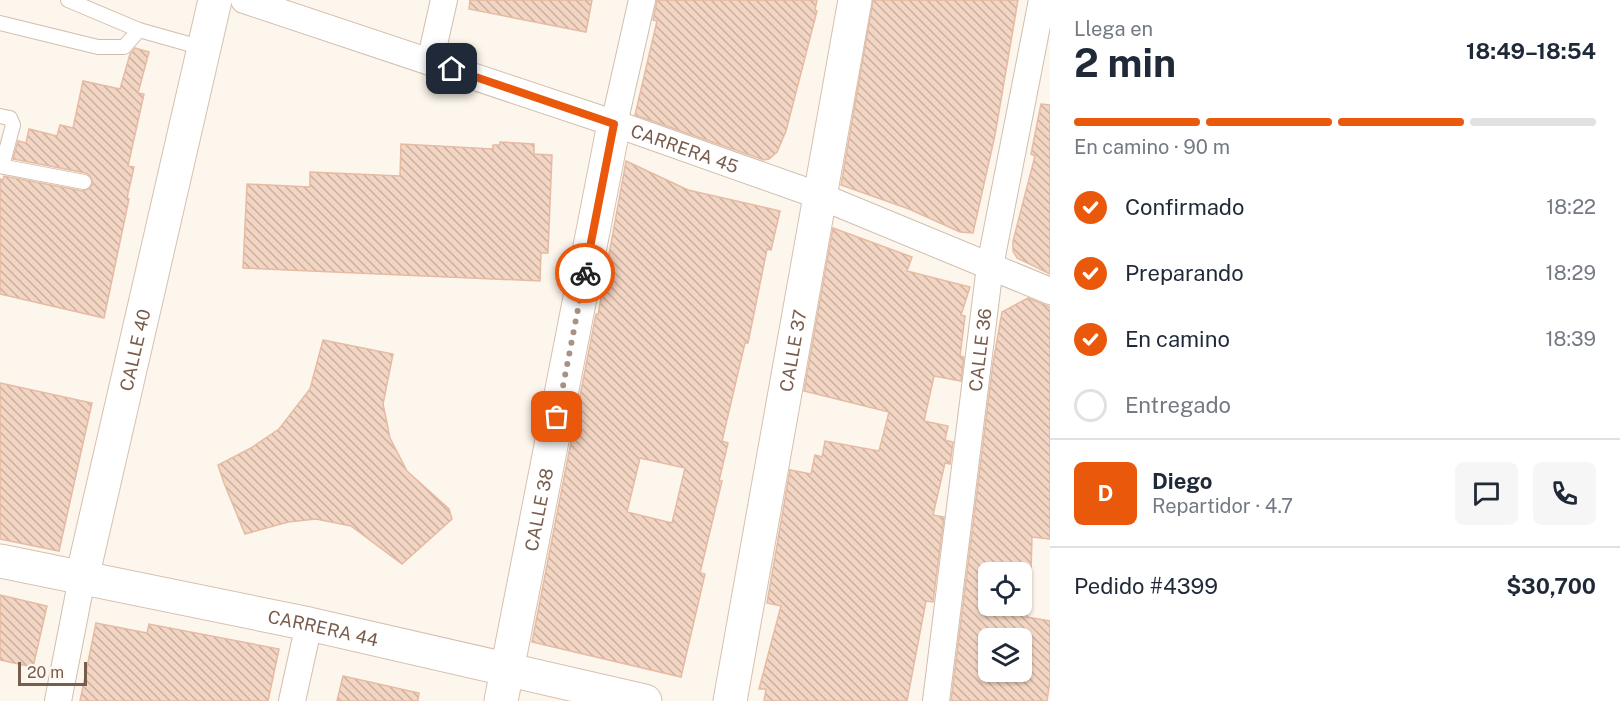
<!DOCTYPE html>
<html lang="es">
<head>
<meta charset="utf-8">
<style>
  body { margin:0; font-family:"Public Sans",sans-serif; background:#f6f6f7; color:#1f2937; height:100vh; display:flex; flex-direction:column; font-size:22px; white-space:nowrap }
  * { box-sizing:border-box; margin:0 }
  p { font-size:20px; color:#747a83 }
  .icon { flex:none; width:33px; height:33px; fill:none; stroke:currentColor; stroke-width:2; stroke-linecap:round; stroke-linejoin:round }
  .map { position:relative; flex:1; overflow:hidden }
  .sheet { display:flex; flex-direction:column; background:#fff; width:570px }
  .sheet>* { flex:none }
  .tools { position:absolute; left:978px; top:562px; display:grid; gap:12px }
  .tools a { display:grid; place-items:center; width:54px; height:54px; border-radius:9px; background:#fff; box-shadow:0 2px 4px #0004; font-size:30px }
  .scale { position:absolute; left:18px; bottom:15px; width:69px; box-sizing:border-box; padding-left:6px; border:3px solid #7a5c4d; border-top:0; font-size:16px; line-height:21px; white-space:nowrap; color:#7a5c4d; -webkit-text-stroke:4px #fffaf3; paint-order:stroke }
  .pin { position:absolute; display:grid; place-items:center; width:51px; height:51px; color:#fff; margin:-26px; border-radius:12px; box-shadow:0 3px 9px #0006 }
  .courier { position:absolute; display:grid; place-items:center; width:60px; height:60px; margin:-30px; border:4px solid #ea580c; border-radius:50%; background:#fff; color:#222; box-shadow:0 2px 8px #0007 }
  .overview em { font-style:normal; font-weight:700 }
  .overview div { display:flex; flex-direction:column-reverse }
  .overview { display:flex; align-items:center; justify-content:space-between; height:102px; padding:0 24px }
  h1 { font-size:39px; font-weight:700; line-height:45px }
  .bar { display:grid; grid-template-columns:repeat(4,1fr); gap:9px 6px; align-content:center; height:72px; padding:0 24px }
  .bar i { height:8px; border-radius:4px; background:#e0e1e3 }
  .bar .active { background:#ea580c }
  .bar p { grid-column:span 4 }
  .line { display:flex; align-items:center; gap:15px; padding:0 24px; border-top:2px solid #e0e1e3 }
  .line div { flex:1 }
  .round { display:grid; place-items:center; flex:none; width:63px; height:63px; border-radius:9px; background:#f6f6f7 }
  ol { padding:0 24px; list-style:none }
  li { display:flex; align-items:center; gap:18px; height:66px }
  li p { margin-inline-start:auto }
  li .icon { padding:6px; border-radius:50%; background:#ea580c; color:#fff; stroke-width:4 }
  li:last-child { color:#747a83 }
  li i { width:33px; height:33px; border:3px solid #e0e1e3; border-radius:50% }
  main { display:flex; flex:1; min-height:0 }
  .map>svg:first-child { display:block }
</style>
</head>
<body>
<main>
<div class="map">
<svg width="1050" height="701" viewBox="0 0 1050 701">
  <defs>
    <pattern id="building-back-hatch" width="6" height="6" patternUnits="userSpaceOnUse" patternTransform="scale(1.5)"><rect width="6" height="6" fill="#f3d5c3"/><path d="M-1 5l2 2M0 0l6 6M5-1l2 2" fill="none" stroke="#cab0a1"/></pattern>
  </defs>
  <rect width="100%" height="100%" fill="#fdf6ec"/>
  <g fill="url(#building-back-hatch)" stroke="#e6bba3" stroke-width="1.5" fill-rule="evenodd">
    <path d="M470,0H592L586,32L469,9Z"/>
    <path d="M657,0H817L815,10L817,11L786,131L777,152L769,159L764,160L635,115L657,21L653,20Z"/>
    <path d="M873,0H1018L995,135L973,233L960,232L909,209L841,185Z"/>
    <path d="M135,48L149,52L138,93L144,94L128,166L134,167L127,198L129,199L104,318L0,294V179L3,180L4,176L83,191L90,188L93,183L90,176L86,173L13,159L18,141L26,143L29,129L57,136L60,125L73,128L83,81L120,89L130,54Z"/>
    <path d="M1041,104L1050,105V274L1017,258L1013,251V241L1035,156L1031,154Z"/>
    <path d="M500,142L534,144V154L552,155L548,253H541L540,281L243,268L247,184L310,187V172L400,176L401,144L493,149V145H500Z"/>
    <path d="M626,161L688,190L780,211L771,250L767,249L748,343H745L722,441L728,443L719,481H722L700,573L705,574L681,677L532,642L596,314L598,315ZM640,458L685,468L672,523L627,512Z"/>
    <path d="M833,228L912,257L907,271L970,287L961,315L965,316L960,356L964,357L961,381L934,376L924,421L948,426L945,440L953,442L950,464L945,463L933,515L944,517L933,602L926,601L907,701H764L766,689H759L781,606L767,603L790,470L811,474L815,455L822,457L825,441L879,451L889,412L804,391Z"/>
    <path d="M1028,298L1050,307V539L1032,537L1031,573H1027V617L1050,621V680L1047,701H951L993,363L1002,312ZM988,573H1022V606H988ZM988,639H1022V672H988Z"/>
    <path d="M323,340L393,354L383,404L390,438L407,471L449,509L452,519L402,564L351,526L316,519L288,522L245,534L224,483L218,465L251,448L279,429L310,389Z"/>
    <path d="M0,383L92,403L59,551L0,539Z"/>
    <path d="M0,595L47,606L33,667L0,660Z"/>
    <path d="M96,623L147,633L149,624L279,649L268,701H80Z"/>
    <path d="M343,676L419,693L418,701H337Z"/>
  </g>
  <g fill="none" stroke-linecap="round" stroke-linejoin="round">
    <g stroke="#d1beb0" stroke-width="16">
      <g id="lane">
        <path d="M68,0L139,30L203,48"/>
        <path d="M0,23L98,47H124L139,30"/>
        <path d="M0,116L10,118L13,125L2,166"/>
        <path d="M0,166L84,182"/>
      </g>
    </g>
    <g stroke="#d1beb0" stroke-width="28">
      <g id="street">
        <path id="s1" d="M244,0L622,126L820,196L1050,291"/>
        <path d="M430,62L444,0"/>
        <path d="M614,124L642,0"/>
        <path d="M58,701L82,578"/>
        <path d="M292,701L309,624"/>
        <path id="s2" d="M936,701L990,266L1042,0"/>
      </g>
    </g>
    <g stroke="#d6c0b0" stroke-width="35">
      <g id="secondary">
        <path id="s3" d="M0,561L309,624L645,701"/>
        <path id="s4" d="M82,578L215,0"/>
        <path id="s5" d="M501,701L614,124"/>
        <path id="s6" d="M730,701L855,0"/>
      </g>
    </g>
    <use href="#lane" stroke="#fff" stroke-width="14"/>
    <use href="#street" stroke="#fff" stroke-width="26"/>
    <use href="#secondary" stroke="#fff" stroke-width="33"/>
  </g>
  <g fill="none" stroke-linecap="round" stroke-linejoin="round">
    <path stroke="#a89285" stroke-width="6" stroke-dasharray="0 10.8" d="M557,417L585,273"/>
    <path stroke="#ea580c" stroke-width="8" d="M452,69L614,124L585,273"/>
  </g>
  <g text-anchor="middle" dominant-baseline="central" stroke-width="6" stroke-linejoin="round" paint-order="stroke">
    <g font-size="18" fill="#7a5c4d" stroke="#fffaf3">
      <text stroke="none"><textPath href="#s1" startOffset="465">CARRERA 45</textPath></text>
      <text stroke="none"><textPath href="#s2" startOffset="354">CALLE 36</textPath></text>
      <text stroke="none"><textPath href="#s4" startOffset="234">CALLE 40</textPath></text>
      <text stroke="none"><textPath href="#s6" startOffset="356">CALLE 37</textPath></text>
      <text stroke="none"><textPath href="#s5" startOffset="195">CALLE 38</textPath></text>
      <text stroke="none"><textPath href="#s3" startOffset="330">CARRERA 44</textPath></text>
    </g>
  </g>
</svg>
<div class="tools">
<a><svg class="icon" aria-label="locate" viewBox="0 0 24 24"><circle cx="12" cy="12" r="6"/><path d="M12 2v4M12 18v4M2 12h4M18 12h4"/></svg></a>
<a><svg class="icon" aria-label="layers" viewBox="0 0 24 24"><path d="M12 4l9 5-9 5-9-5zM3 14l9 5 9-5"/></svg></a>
</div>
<div class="scale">20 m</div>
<div class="pin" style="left:557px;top:417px;background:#ea580c"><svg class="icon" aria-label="bag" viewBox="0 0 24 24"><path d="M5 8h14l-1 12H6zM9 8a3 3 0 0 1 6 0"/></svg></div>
<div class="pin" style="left:452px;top:69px;background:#1f2937"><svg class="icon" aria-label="home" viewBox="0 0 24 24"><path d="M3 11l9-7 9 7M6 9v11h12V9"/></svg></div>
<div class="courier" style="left:585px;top:273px"><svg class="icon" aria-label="bike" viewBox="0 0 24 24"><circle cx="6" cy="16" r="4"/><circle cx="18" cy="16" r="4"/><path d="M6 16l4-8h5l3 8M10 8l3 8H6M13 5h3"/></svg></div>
</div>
<section class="sheet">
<div class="overview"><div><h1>2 min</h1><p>Llega en</p></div><em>18:49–18:54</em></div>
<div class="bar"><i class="active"></i><i class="active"></i><i class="active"></i><i></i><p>En camino · 90 m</p></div>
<ol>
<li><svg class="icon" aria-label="check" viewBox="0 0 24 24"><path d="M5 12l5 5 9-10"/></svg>Confirmado<p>18:22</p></li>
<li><svg class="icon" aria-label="check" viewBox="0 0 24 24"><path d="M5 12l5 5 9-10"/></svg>Preparando<p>18:29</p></li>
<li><svg class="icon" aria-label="check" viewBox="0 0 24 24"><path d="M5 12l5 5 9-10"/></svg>En camino<p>18:39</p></li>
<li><i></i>Entregado</li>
</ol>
<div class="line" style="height:108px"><b class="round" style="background:#ea580c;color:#fff">D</b><div><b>Diego</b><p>Repartidor · 4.7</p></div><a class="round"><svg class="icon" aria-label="chat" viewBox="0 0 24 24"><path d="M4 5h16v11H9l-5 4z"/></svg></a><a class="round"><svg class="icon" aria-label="phone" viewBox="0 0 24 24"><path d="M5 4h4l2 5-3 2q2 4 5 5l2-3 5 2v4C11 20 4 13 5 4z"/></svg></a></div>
<div class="line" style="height:78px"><div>Pedido #4399</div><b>$30,700</b></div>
</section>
</main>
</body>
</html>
